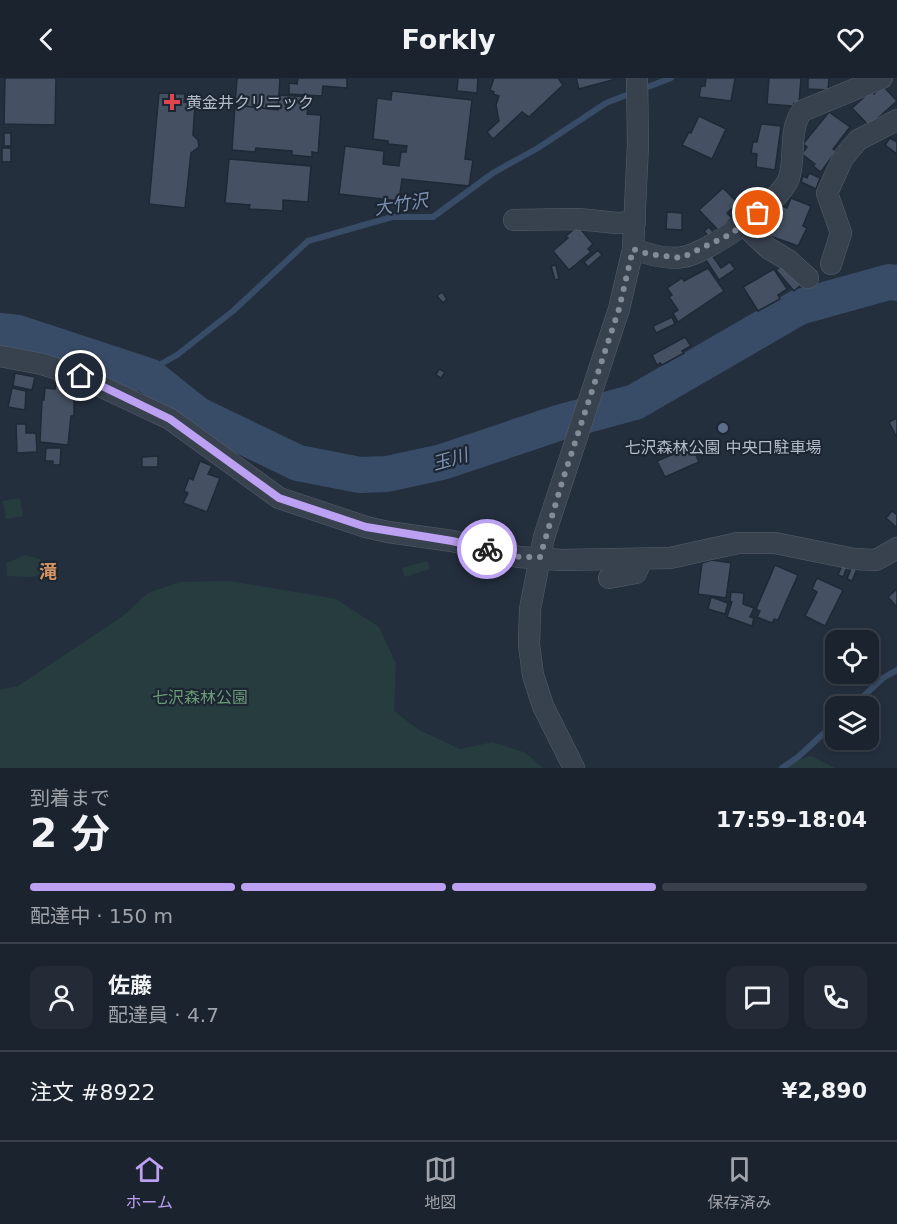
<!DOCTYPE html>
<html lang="ja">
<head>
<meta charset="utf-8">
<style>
  body { margin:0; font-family:"DejaVu Sans","Noto Sans JP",sans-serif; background:#242b36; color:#f1f3f6; height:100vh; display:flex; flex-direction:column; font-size:22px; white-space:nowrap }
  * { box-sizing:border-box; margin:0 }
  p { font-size:20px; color:#a0a4aa }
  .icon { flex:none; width:33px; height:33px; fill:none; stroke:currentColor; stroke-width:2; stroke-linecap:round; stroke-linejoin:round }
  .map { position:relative; height:690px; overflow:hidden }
  .panel { display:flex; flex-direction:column; background:#1b232e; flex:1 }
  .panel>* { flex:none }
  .tools { position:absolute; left:825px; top:552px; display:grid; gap:12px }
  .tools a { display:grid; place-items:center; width:54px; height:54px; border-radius:12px; background:#1b232e; box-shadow:0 3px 9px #0003,0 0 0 2px #39404a; font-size:30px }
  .pin { position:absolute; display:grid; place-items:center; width:51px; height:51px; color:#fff; margin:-26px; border:3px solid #fff; border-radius:50%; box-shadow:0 2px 6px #0007 }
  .courier { position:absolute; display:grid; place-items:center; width:60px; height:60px; margin:-30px; border:4px solid #bca0f2; border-radius:50%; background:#fff; color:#222; box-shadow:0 2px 8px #0007 }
  .summary em { font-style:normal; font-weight:700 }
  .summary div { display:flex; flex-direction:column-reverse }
  .summary { display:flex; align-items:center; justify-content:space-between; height:102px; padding:0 30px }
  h1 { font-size:39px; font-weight:700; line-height:45px }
  .bar { display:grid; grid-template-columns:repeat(4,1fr); gap:9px 6px; align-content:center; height:72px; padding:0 30px }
  .bar i { height:8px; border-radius:4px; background:#39404a }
  .bar .current { background:#bca0f2 }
  .bar p { grid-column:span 4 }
  .line { display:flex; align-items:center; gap:15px; padding:0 30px; border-top:2px solid #39404a }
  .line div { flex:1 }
  .round { display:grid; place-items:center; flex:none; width:63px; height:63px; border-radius:12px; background:#242b36 }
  header { display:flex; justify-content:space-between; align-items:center; height:78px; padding:0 30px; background:#1b232e; font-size:27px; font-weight:700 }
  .tabs { display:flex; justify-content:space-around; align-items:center; height:84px; border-top:2px solid #39404a; background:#1b232e; font-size:16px; color:#a0a4aa }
  .tabs a { display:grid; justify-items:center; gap:3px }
  .tabs .current { color:#bca0f2 }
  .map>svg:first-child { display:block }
</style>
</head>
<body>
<header><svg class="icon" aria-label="back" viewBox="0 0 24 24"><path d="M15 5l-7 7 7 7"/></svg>Forkly<svg class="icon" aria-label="heart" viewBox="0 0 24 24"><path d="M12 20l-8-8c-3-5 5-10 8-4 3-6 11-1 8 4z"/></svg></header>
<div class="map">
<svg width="897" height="690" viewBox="0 0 897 690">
  <rect width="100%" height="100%" fill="#242f3e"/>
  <g fill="#263c3f">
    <path d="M20,420L23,438L6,441L3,423Z"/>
    <path d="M26,477L46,483L48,493L32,499L7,498L6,485Z"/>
    <path d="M427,483L430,491L405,499L402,490Z"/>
    <path d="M230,503L336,521L379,549L396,586L394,633L419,652L460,671L493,664L526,675L543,690H0V612L18,608L123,538L148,515L180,504Z"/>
    <path d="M811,678L835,690H775Z"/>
  </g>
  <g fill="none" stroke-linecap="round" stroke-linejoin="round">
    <g stroke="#394c67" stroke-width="6">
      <path d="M149,298L159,287L177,277L233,233L308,163L392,139H433L493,95L538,70L606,25L671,0"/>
      <path d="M853,628L883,600L897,592"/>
      <path d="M782,690L798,679L836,644"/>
    </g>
    <path stroke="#394c67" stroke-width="36" d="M0,253L18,255L149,298L198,337L298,385L360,397L387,396L442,384L558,345L635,324L799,229L889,204L897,205"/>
  </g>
  <g fill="#455162" stroke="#1f2835" stroke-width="1.5">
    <path d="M5,0H56L55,47L4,46Z"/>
    <path d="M237,0H280L278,32L235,27Z"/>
    <path d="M298,0H347V10L323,8L322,18L289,16V5L297,6Z"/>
    <path d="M458,0H478L477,15L457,13Z"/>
    <path d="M494,0H558L563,7L529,39L522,34L493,61L487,54L499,43L496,27L499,18L493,16L494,14L490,12Z"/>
    <path d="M576,0H616V1L579,11Z"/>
    <path d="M706,0H735L731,23L699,19L701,8H705Z"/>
    <path d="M769,0H801L799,25H794L793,28L767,26Z"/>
    <path d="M808,0H829L828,12L808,11Z"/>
    <path d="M883,8L897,23L869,48L852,30L871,13L874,16Z"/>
    <path d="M392,13L472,22L465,81L473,82L469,108L402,101L399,123L339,116L345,68L384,73L383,86L399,88L401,74H406L407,68L388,66V63L373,61L377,20L391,22Z"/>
    <path d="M159,15L185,16L184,24L195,25L193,57L198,62L199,69L191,75L185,130L149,126Z"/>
    <path d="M279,17L309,19L307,36L321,37L318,75L312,74V79L292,77V73L256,70L255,74L232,72L235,27L278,32Z"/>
    <path d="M829,34L850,49L833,71L836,73L821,94L813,88L815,86L802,76L807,69L803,66Z"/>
    <path d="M699,38L726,51L712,81L682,67L689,54L691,55Z"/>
    <path d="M761,46L781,48L775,92L756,89L757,76L751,75L753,64H757Z"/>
    <rect x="4" y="55" width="7" height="13"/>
    <path d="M890,60L897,64V76L885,67Z"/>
    <rect x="2" y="70" width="9" height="14"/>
    <path d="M229,81L311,88L308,124L283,122V133L249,131L250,127L225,125Z"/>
    <path d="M809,95L820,100L816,111L801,104L803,98L807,100Z"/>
    <path d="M723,110L738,125L727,135L732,140L719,153L699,132Z"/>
    <path d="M791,120L811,128L803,148L807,150L798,168L770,158L782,128L787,130Z"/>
    <path d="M667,134L682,135V152L666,151Z"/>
    <path d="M578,148L593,166L588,171L591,174L569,192L553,173L568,160L566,158Z"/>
    <path d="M709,149L713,154L708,158L704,153Z"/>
    <path d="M598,172L602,177L588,189L584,184Z"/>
    <path d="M712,177L721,190L730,184L735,191L719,202L706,182Z"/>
    <path d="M556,187L559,201L555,202L551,188Z"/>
    <path d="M783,187L801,207L794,213L776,192Z"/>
    <path d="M708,190L724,213L678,244L673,235L678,232L669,219L672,217L667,210L682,200L684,203Z"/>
    <path d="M774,191L787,211L778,217L780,221L758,233L743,209Z"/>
    <path d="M442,214L447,221L443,225L437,218Z"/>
    <path d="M672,239L675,246L656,255L653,248Z"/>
    <path d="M685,259L691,268L682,273L684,275L662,287L660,285L657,287L652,277Z"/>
    <path d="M439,291L445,294L441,300L436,297Z"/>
    <path d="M15,295L35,299L32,312L13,308Z"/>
    <path d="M56,301L71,303L70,310L74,311V338H71L68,367L40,364L42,322H44L45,310L55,311Z"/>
    <path d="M12,310L26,313L25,332L8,329Z"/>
    <path d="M897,340V360L889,344Z"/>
    <path d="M16,346H26V355H36L37,374L17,375Z"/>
    <path d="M692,368L699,384L665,399L657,383Z"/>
    <path d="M46,370H61L60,387H53V383H45Z"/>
    <path d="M158,378V389H142V379Z"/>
    <path d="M200,383L212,388L208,396L220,400L207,434L183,425L188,415L184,413L189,400L193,402Z"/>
    <path d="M892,433L897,437V450L886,440Z"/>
    <path d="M712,482L731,485L726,520L698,516L702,485Z"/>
    <path d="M843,485L848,487L843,499L838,497Z"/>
    <path d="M775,487L798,497L778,542L774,541L772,545L757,539L760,533L756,531Z"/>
    <path d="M852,488L857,491L852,503L847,501Z"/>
    <path d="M817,500L843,512L825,548L805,538L817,514L812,511Z"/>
    <path d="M897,511V529L888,519Z"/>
    <path d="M731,514L744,515L743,526L754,530L750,539L754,540L752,548L727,539L732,524L730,523Z"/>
    <path d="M711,519L728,525L725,536L708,531Z"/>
  </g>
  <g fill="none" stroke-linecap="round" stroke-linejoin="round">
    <g stroke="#565f6c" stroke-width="22">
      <g id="minor">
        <path d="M514,142L578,141L617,145L635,144"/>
        <path d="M743,146L768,170L788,182L808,200"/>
        <path d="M633,171C647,176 668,182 683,179C708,175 780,125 789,100C796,78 788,53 802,33L882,0"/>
        <path d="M831,186L841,155L827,115L843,80L858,62L897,42"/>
        <path d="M0,278L42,286L81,299L170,341L279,420L366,449L388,454L452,463L519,479L562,482L670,480L738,465H775L854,481L876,482L897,470"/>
        <path d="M609,500L636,495L642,481"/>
        <path d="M574,690L543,628L533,597L529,567L530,531L544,459L619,231L633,171L638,67L637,0"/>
      </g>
    </g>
    <use href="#minor" stroke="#38414e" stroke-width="21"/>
  </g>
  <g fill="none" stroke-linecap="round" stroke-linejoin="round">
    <path stroke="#828b98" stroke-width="6" stroke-dasharray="0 10.8" d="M487,471L519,479H540L563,401L619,231L633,171L648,176L681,180L731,156L758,135"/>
    <path stroke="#bca0f2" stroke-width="8" d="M81,298L170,341L279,420L366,449L452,463L487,471"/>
  </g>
  <path fill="#e0444e" stroke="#1d2633" stroke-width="2" d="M169 15h6v6h6v6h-6v6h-6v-6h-6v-6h6z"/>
  <circle fill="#5c6f8a" stroke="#1d2633" stroke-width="2" cx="723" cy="350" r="6"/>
  <g text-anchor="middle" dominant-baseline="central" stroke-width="4.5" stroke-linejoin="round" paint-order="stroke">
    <g font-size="16" fill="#b4bcc9" stroke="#1d2633" text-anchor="start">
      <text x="186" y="24">黄金井クリニック</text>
      <text x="723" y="369" text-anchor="middle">七沢森林公園 中央口駐車場</text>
    </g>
    <g font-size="16" fill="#6b9a76" stroke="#1d2633">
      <text x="200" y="619">七沢森林公園</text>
    </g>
    <g font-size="18" font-style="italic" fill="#7c92b1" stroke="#1d2633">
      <text transform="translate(401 126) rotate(-9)">大竹沢</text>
      <text transform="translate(450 381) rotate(-16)">玉川</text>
    </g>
    <g font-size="18" font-weight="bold" fill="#d59563" stroke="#1d2633">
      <text x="48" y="493">滝</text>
    </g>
  </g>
</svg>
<div class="tools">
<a><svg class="icon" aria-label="locate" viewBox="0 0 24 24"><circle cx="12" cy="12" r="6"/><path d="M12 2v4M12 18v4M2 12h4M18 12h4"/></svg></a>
<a><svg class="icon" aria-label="layers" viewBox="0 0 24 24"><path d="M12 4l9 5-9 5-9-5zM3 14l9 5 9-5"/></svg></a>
</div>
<div class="pin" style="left:758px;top:135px;background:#ea580c"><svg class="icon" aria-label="bag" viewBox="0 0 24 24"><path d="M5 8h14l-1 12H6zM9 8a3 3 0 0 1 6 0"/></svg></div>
<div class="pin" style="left:81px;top:298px;background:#1f2937"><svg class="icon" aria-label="home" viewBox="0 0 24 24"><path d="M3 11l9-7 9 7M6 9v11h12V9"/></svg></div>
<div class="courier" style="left:487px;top:471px"><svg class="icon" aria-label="bike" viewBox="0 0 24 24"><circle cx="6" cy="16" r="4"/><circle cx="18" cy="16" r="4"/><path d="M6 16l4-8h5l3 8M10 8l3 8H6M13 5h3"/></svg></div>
</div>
<section class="panel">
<div class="summary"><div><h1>2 分</h1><p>到着まで</p></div><em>17:59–18:04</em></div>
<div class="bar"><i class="current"></i><i class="current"></i><i class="current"></i><i></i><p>配達中 · 150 m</p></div>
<div class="line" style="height:108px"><a class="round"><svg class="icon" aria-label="person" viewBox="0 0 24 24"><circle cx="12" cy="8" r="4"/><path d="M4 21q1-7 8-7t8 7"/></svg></a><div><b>佐藤</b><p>配達員 · 4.7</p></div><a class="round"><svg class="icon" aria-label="chat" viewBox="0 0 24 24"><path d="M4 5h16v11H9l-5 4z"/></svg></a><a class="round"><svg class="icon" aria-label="phone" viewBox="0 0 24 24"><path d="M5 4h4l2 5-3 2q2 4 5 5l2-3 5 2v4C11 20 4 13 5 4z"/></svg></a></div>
<div class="line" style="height:78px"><div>注文 #8922</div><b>¥2,890</b></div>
</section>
<nav class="tabs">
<a class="current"><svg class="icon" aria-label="home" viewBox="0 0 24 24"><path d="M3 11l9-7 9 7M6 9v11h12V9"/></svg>ホーム</a>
<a><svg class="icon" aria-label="map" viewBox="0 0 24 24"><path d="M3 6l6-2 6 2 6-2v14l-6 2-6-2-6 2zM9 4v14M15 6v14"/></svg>地図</a>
<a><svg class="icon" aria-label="saved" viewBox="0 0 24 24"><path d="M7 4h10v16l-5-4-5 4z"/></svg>保存済み</a>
</nav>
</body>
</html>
